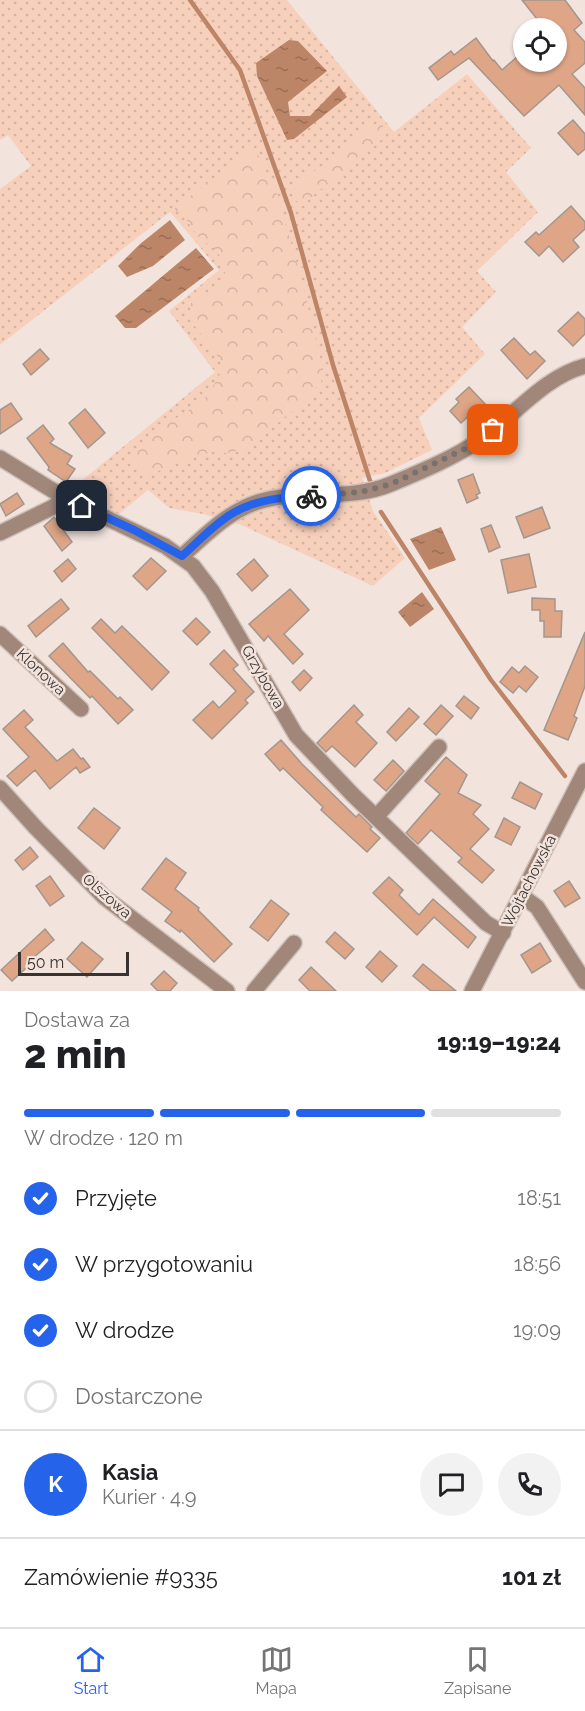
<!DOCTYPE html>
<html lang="pl">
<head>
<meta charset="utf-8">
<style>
  body { margin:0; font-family:Raleway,sans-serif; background:#f2f2f2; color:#202124; height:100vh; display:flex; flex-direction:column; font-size:22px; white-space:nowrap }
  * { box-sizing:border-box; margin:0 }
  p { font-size:20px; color:#757577 }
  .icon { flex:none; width:33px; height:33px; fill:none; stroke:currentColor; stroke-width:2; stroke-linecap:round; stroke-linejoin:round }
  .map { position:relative; height:991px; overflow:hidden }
  .sheet { display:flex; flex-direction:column; background:#fff; flex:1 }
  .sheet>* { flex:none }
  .tools { position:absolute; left:513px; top:18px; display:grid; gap:12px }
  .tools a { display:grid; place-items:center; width:54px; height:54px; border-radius:50%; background:#fff; box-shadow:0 2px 4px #0004; font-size:30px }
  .scale { position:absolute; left:18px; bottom:15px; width:111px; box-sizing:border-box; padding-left:6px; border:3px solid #383330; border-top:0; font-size:16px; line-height:21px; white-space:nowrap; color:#383330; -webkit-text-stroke:4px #f2e4dd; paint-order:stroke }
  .pin { position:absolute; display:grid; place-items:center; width:51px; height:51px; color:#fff; margin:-26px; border-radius:12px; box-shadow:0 3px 9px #0006 }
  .courier { position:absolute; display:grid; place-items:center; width:60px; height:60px; margin:-30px; border:4px solid #2563eb; border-radius:50%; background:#fff; color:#222; box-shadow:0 2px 8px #0007 }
  .summary em { font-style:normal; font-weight:800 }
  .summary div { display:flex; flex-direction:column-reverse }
  .summary { display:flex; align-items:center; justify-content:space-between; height:102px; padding:0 24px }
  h1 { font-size:39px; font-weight:800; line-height:45px }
  .bar { display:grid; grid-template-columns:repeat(4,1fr); gap:9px 6px; align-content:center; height:72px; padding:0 24px }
  .bar i { height:8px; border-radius:4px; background:#e0e0e0 }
  .bar .on { background:#2563eb }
  .bar p { grid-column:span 4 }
  .line { display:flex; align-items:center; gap:15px; padding:0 24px; border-top:2px solid #e0e0e0 }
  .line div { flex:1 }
  .round { display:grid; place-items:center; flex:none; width:63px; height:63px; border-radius:32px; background:#f2f2f2 }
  ol { padding:0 24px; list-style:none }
  li { display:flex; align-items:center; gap:18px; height:66px }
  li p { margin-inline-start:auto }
  li .icon { padding:6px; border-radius:50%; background:#2563eb; color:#fff; stroke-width:4 }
  li:last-child { color:#757577 }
  li i { width:33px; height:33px; border:3px solid #e0e0e0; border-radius:50% }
  .tab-bar { display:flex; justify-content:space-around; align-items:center; height:84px; border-top:2px solid #e0e0e0; background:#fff; font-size:16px; color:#757577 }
  .tab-bar a { display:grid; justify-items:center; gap:3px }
  .tab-bar .on { color:#2563eb }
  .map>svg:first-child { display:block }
</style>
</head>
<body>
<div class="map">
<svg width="585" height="991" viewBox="0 0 585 991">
  <defs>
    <pattern id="grass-dots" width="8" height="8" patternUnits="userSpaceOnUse" patternTransform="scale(1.5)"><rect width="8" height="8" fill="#f7d0bc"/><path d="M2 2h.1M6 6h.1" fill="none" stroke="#d4b3a2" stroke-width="1.8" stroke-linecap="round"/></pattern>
    <pattern id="forest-crowns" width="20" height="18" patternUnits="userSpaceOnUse" patternTransform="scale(1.5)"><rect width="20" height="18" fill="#f7d0bc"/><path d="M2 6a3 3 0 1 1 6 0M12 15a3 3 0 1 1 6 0" fill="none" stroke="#d4b3a2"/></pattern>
    <pattern id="water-ripples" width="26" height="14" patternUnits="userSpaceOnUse" patternTransform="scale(1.5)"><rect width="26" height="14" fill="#bc8567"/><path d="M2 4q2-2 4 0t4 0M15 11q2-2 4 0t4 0" fill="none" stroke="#9a6d55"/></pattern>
  </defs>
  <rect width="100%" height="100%" fill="#f2e4dd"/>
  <path fill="url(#grass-dots)" d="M0,0H287L394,132L467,74L531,148L506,172L538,212L477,271L496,292L462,327L485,354L419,418L432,450L385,473L362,478L373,511L405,558L373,586L239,524L203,514L169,508L148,490L119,514L70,490L215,372L169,311L219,270L170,212L0,345V189L31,166L8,135L0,140Z"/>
  <g fill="url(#forest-crowns)">
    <path d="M382,124L386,136L303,204L292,199L299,181L345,151L369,125Z"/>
    <path d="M254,147L276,191L300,274L323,369L321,382L303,402L248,448L227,453L211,452L167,466L152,475H141L134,467L131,458L153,433L203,401L215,383L223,368C216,349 200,335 189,318L191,303L222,281L227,267L215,249L199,238L180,211L170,212Z"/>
  </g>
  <g fill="url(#water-ripples)">
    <path d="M289,40L298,41L327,71L288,102L290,116H310L339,86L347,97L294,139L287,140L257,76L256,63Z"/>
    <path d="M170,220L185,240L153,266L127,277L118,266L140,244Z"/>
    <path d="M196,248L214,269L136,328H125L115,316Z"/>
    <path d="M441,527L456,560L429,570L410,539Z"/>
    <path d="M422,592L434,609L410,627L398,612Z"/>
  </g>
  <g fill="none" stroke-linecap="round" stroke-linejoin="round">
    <g stroke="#bc8567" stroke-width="4.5">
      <path d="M190,0L240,70L291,213L333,365L371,484"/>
      <path d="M381,512L491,680L565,776"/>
    </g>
  </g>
  <g fill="#dea586" stroke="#a2968f" stroke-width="1.5">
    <path d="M522,0H565L582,23L574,30L585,42V63L572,74L585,88V115L559,85L524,116L469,58L438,80L429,68L451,51L454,55L476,38L493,61L494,60L502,70L524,51V62H556V28H544Z"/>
    <path d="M573,120L585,134V149L578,155L558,133Z"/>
    <path d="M571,206L585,222V229L573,240L579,247L563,262L549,246L539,256L525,242L536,232L539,235Z"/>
    <path d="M578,312L585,319V334L573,346L558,331Z"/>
    <path d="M514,338L530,355L535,351L545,361L527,379L501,350Z"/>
    <path d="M40,349L49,359L31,375L23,364Z"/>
    <path d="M469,387L486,405L476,414L473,412L461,423L450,411L459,402L456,399Z"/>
    <path d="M11,403L22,419L0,434V410Z"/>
    <path d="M85,409L105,433L88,448L69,423Z"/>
    <path d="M43,425L54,439L50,443L72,456L67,464L75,469L66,482L48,470L49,467L27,438Z"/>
    <path d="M473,474L480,493L476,495L478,498L467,503L458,480Z"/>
    <path d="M17,493L24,504L6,516L0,504Z"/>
    <path d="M542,507L550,528L524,538L516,517Z"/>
    <path d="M54,517L72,542L62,551L44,526Z"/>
    <path d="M491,525L500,547L489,552L481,529Z"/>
    <path d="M529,554L536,587L508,593L501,560Z"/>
    <path d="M151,558L166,571L147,590L133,576Z"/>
    <path d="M68,559L76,569L62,582L54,571Z"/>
    <path d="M254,559L268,576L252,591L237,574Z"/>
    <path d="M290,589L309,610L284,634L303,654L293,664L268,636L264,641L249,624Z"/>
    <path d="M532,598L555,599V611H562L561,637H544V621H540V610H532Z"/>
    <path d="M61,599L69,609L36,637L28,626Z"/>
    <path d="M196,618L210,632L197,645L183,631Z"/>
    <path d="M101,619L115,633L122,626L169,672L152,690L92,628Z"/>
    <path d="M585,632V686L574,716L577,718L568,740L544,730Z"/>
    <path d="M63,643L88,672L90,671L118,699L120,697L133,710L118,724L92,696L90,698L49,656Z"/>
    <path d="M224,650L238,665L233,669L254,692L245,700L248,703L212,739L193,720L213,701L219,708L236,691L210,664Z"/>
    <path d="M525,666L538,677L526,692L519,686L513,693L500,682L512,667L519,673Z"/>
    <path d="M304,670L312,678L300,691L292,682Z"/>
    <path d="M464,696L479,708L471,719L456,706Z"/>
    <path d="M354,705L363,715L356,722L377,743L355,767L332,746L326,752L317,743Z"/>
    <path d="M441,705L453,716L436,735L424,724Z"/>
    <path d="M409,708L419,717L396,741L387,732Z"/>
    <path d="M24,710L33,720L25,727L57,761L73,749L81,759L83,758L90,767L80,773L76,767L50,789L35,770L17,786L7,776L29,757L3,729Z"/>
    <path d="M281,740L302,764L356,817L359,814L372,827L370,829L380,838L367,852L321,810L323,807L283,768L280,771L265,754Z"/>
    <path d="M446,757L467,775L458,793L481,805L473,814L489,829L470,849L494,870L482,883L458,862L462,858L431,830L418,844L406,833L440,794L425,781Z"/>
    <path d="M393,760L404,771L386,791L374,780Z"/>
    <path d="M520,782L542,794L535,809L512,798Z"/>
    <path d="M94,808L120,828L104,849L78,828Z"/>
    <path d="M504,818L520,827L511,845L495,837Z"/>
    <path d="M30,847L38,857L23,870L15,860Z"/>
    <path d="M166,858L186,873L175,889L199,908L198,910L232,944L214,962L181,930L180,932L165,921L172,912L142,889Z"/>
    <path d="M50,876L64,896L50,906L36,886Z"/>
    <path d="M389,877L403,890L399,895L419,915L433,899L476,937L468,948L434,917L417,935L373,893Z"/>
    <path d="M569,881L580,898L565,907L554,891Z"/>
    <path d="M271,900L289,914L268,941L250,927Z"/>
    <path d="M45,929L54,940L33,958L35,960L12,981L1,970Z"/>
    <path d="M335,932L354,949L345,959L326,942Z"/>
    <path d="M82,942L103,959L87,977L67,959Z"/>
    <path d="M540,943L551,961L532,973L521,955Z"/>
    <path d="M380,951L397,966L382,982L366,967Z"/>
    <path d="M423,964L456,991H431L413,976Z"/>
    <path d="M311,967L336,991H310L299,980Z"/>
    <path d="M164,971L177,983L170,991H158L151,984Z"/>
  </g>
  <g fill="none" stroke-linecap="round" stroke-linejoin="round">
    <g stroke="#cdc1ba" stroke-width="18">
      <g id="minor">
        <path d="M0,458L65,498L165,546L193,566L212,591L296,735L353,795L486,923L503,933"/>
        <path d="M0,533L53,507L65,498"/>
        <path d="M182,556C207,534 231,508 265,500C306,490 351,501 391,484C420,472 456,457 481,439C515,415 544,377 585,366"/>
        <path d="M0,634L81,709"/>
        <path d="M0,788L36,828L104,897L227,991"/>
        <path d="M376,817L439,747"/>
        <path d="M522,896L537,907L585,982"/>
        <path d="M254,991L294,943"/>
        <path d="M472,991L585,771"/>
      </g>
    </g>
    <use href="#minor" stroke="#a0877a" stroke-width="15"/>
  </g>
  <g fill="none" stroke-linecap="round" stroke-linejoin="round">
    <path stroke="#79716d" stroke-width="6" stroke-dasharray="0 10.8" d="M311,496L361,492L391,484L469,447L493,430"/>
    <path stroke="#2563eb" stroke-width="8" d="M82,506L134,530L182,556C198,542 214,524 233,513C257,499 284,497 311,496"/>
  </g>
  <g text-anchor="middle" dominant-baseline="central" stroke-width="5" stroke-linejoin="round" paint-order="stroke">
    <g font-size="15" fill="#383330" stroke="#f2e4dd">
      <text transform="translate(41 672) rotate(43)">Klonowa</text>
      <text transform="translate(263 677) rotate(60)">Grzybowa</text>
      <text transform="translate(529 881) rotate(-63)">Wojtachowska</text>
      <text transform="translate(107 896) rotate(41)">Olszowa</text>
    </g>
  </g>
</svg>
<div class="tools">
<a><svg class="icon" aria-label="locate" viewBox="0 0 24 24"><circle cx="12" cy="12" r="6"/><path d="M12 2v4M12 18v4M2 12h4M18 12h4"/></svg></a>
</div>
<div class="scale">50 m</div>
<div class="pin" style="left:493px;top:430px;background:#ea580c"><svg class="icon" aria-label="bag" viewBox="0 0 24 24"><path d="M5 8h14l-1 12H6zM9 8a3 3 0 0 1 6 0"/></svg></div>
<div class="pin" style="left:82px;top:506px;background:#1f2937"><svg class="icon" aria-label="home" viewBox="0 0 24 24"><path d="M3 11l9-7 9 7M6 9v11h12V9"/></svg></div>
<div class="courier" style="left:311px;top:496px"><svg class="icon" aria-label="bike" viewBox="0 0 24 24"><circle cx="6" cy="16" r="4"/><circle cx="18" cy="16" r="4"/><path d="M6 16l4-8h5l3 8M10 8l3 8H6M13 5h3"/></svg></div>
</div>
<section class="sheet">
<div class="summary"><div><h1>2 min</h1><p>Dostawa za</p></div><em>19:19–19:24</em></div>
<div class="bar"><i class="on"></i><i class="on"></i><i class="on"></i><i></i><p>W drodze · 120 m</p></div>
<ol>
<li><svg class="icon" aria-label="check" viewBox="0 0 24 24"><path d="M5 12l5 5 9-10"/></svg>Przyjęte<p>18:51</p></li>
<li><svg class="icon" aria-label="check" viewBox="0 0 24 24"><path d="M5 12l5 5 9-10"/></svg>W przygotowaniu<p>18:56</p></li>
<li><svg class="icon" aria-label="check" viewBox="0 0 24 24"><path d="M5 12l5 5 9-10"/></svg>W drodze<p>19:09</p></li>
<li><i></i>Dostarczone</li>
</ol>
<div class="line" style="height:108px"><b class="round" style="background:#2563eb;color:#fff">K</b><div><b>Kasia</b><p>Kurier · 4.9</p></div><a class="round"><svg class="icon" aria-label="chat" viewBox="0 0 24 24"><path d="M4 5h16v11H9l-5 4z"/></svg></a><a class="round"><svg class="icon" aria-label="phone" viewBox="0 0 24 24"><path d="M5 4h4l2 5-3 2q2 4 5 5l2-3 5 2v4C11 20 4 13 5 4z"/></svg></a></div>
<div class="line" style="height:78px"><div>Zamówienie #9335</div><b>101 zł</b></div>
</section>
<nav class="tab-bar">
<a class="on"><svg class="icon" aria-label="home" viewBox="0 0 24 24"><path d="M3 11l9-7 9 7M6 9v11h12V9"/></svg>Start</a>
<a><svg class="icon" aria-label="map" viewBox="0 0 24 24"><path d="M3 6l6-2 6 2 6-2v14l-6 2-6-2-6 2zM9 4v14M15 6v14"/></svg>Mapa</a>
<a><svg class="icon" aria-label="saved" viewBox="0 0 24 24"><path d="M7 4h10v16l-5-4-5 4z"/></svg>Zapisane</a>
</nav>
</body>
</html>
